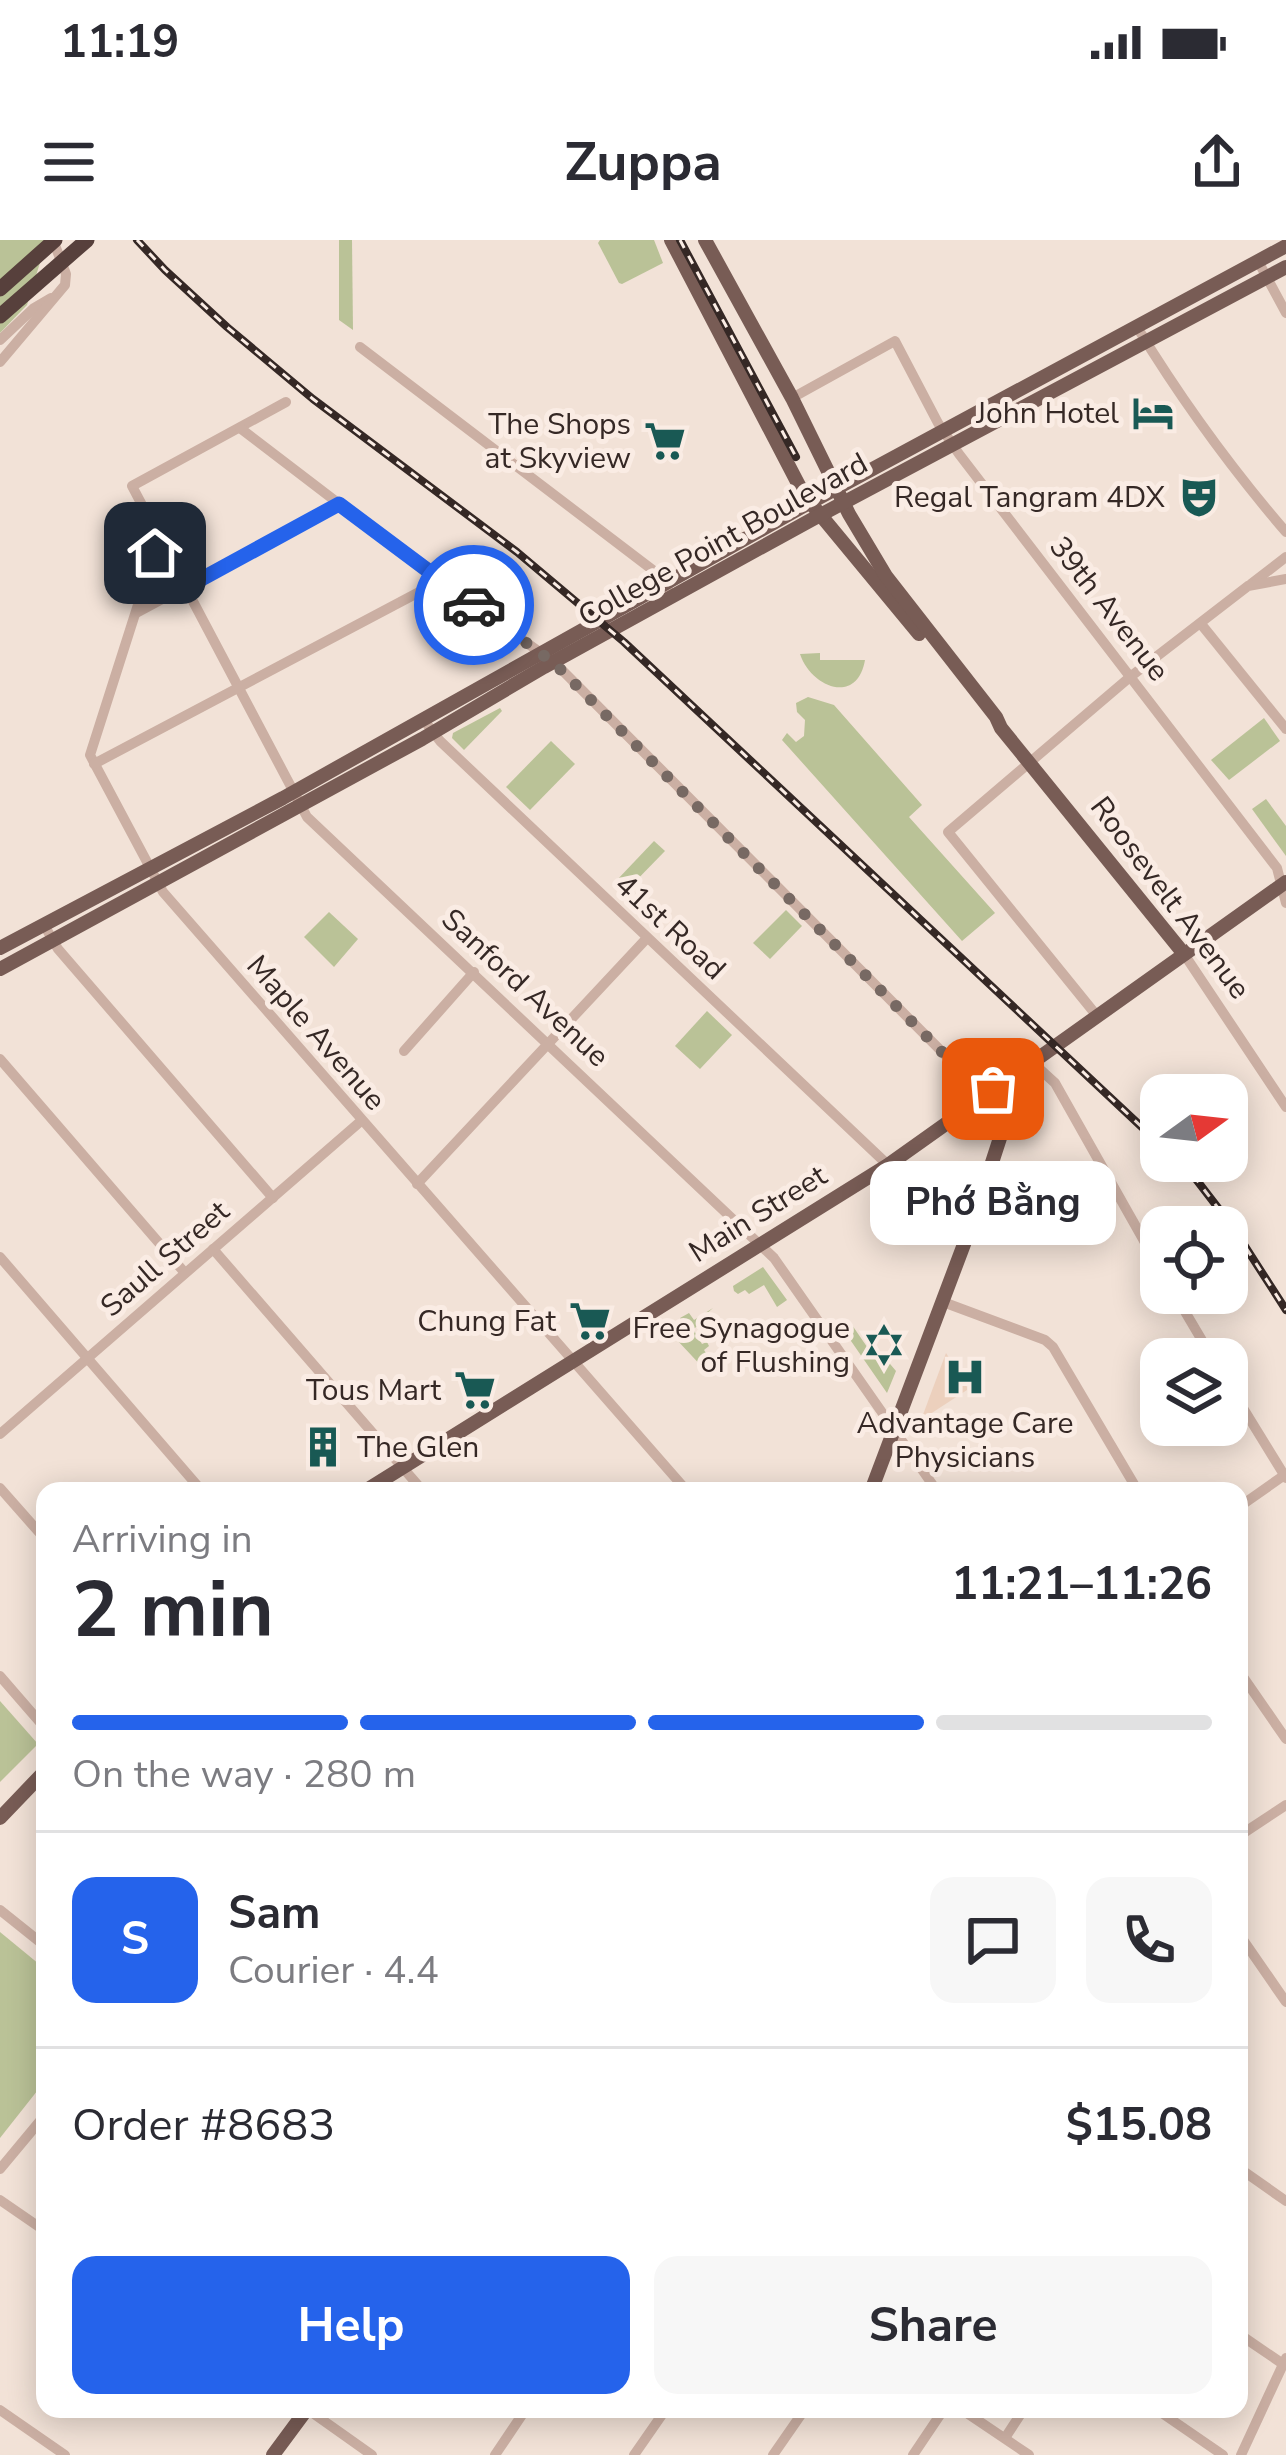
<!DOCTYPE html>
<html lang="en">
<head>
<meta charset="utf-8">
<style>
  body { margin:0; font-family:"Nunito Sans",sans-serif; background:#f7f7f7; color:#2b2b33; height:100vh; display:flex; flex-direction:column; font-size:45px; white-space:nowrap }
  * { box-sizing:border-box; margin:0 }
  p { font-size:39px; color:#7c7c81 }
  .icon { flex:none; width:66px; height:66px; fill:none; stroke:currentColor; stroke-width:2; stroke-linecap:round; stroke-linejoin:round }
  .map { position:relative; flex:1; overflow:hidden }
  .details { position:absolute; left:36px; top:1242px; width:1212px; height:936px; display:flex; flex-direction:column; background:#fff; border-radius:24px; box-shadow:0 6px 30px #0003 }
  .details>* { flex:none }
  .needle { width:78px; rotate:75deg }
  .fabs { position:absolute; left:1140px; top:834px; display:grid; gap:24px }
  .fabs a { display:grid; place-items:center; width:108px; height:108px; border-radius:24px; background:#fff; box-shadow:0 6px 30px #0003; font-size:60px }
  .pin { position:absolute; display:grid; place-items:center; width:102px; height:102px; color:#fff; margin:-51px; border-radius:24px; box-shadow:0 6px 18px #0006 }
  .courier { position:absolute; display:grid; place-items:center; width:120px; height:120px; margin:-60px; border:9px solid #2563eb; border-radius:50%; background:#fff; color:#222; box-shadow:0 3px 15px #0007 }
  .bubble { position:absolute; height:84px; border-radius:24px; background:#fff; box-shadow:0 6px 30px #0003; font-size:39px; font-weight:700; line-height:84px; text-align:center }
  .summary em { font-style:normal; font-weight:700 }
  .summary div { display:flex; flex-direction:column-reverse }
  .summary { display:flex; align-items:center; justify-content:space-between; height:204px; padding:0 36px }
  h1 { font-size:78px; font-weight:700; line-height:90px }
  .bar { display:grid; grid-template-columns:repeat(4,1fr); gap:18px 12px; align-content:center; height:144px; padding:0 36px }
  .bar i { height:15px; border-radius:9px; background:#e1e1e2 }
  .bar .on { background:#2563eb }
  .bar p { grid-column:span 4 }
  .line { display:flex; align-items:center; gap:30px; padding:0 36px; border-top:3px solid #e1e1e2 }
  .line div { flex:1 }
  .round { display:grid; place-items:center; flex:none; width:126px; height:126px; border-radius:24px; background:#f7f7f7 }
  .cta { display:flex; gap:24px; margin-top:auto; padding:24px 36px }
  .cta a { flex:1; height:138px; border-radius:24px; background:#2563eb; color:#fff; font-size:48px; font-weight:700; line-height:138px; text-align:center }
  .cta a+a { background:#f7f7f7; color:#2b2b33 }
  .status { display:flex; justify-content:space-between; align-items:center; height:84px; padding:0 60px; background:#fff; direction:ltr }
  .status svg { height:33px; fill:currentColor }
  header { display:flex; justify-content:space-between; align-items:center; height:156px; padding:0 36px; background:#fff; font-size:54px; font-weight:700 }
  .map>svg:first-child { display:block }
</style>
</head>
<body>
<div class="status"><b>11:19</b><svg viewBox="0 0 49 12"><path d="M0 12V9h3v3zM5 12V6h3v6zM10 12V3h3v9zM15 12V0h3v12zM26 1h20v11H26zM47 4h2v5h-2z"/></svg></div>
<header><svg class="icon" aria-label="menu" viewBox="0 0 24 24"><path d="M4 6h16M4 12h16M4 18h16"/></svg>Zuppa<svg class="icon" aria-label="share" viewBox="0 0 24 24"><path d="M12 15V3M7 8l5-5 5 5M5 13v7h14v-7"/></svg></header>
<div class="map">
<svg width="1286" height="2215" viewBox="0 0 1286 2215">
  <rect width="100%" height="100%" fill="#f2e2d7"/>
  <g fill="#bac297">
    <path d="M0,0H47L27,65L0,93Z"/>
    <path d="M339,0H352L353,90L339,80Z"/>
    <path d="M600,0H654L663,23L622,44L619,43L598,3Z"/>
    <path d="M820,413V420H865C857,466 811,447 800,414Z"/>
    <path d="M808,457L834,465L922,565L909,577L995,673L962,701L782,500L787,493L796,502L804,496L805,480L797,472L796,463Z"/>
    <path d="M500,468L502,471L464,510L452,498L453,493Z"/>
    <path d="M1264,478L1280,501L1229,540L1211,520Z"/>
    <path d="M551,501L575,524L530,570L506,547Z"/>
    <path d="M1266,559L1286,586V616L1252,569Z"/>
    <path d="M654,601L665,611L626,651L616,641Z"/>
    <path d="M786,670L802,686L770,719L753,703Z"/>
    <path d="M329,672L358,699L334,727L304,697Z"/>
    <path d="M707,771L732,795L700,829L675,806Z"/>
    <path d="M763,1027L787,1060L777,1067L764,1045L749,1054L745,1050L738,1054L734,1051L733,1046Z"/>
    <path d="M713,1068L705,1075L708,1080L693,1089L702,1104L707,1102L709,1106L704,1110L710,1119L715,1116L721,1124L706,1131L677,1100L680,1098L672,1089L675,1088L678,1091L682,1088L680,1078L689,1073L694,1080Z"/>
    <path d="M850,1082L876,1120L885,1118L896,1131L887,1153L842,1088Z"/>
    <path d="M0,1461L38,1504L0,1542Z"/>
    <path d="M0,1692L45,1729V1841L0,1898Z"/>
  </g>
  <path fill="#ecd0bd" d="M946,1113L967,1147V1150L921,1180Z"/>
  <g fill="none" stroke-linecap="round" stroke-linejoin="round">
    <g stroke="#cbafa3" stroke-width="10">
      <path d="M1258,21L1286,73"/>
      <path d="M1137,87C1181,159 1231,228 1286,292"/>
      <path d="M0,100L34,68L51,58"/>
      <path d="M360,107L658,334L668,349"/>
      <path d="M0,122L65,45L66,34L53,0"/>
      <path d="M792,158L895,101L938,183L959,214L1277,628L1286,663"/>
      <path d="M286,162L132,246L307,577L774,1018L937,1251"/>
      <path d="M240,188L440,341L555,423L985,855"/>
      <path d="M159,299L90,515L163,652L687,1251"/>
      <path d="M1251,344L1286,317"/>
      <path d="M136,373L339,264"/>
      <path d="M1201,384L1286,489"/>
      <path d="M423,479L440,501L888,925"/>
      <path d="M94,524L440,341"/>
      <path d="M44,685L58,709L273,958"/>
      <path d="M1184,714L1286,867"/>
      <path d="M1097,776L948,592L1130,437L1248,346L1286,339"/>
      <path d="M404,811L474,732"/>
      <path d="M0,819L185,1033"/>
      <path d="M1032,822L1055,843L1161,1031"/>
      <path d="M417,944L647,698"/>
      <path d="M213,1009L423,1251"/>
      <path d="M0,1017L202,1251"/>
      <path d="M1174,1053L1213,1119"/>
      <path d="M943,1062L1045,1100L1053,1107L1138,1251"/>
      <path d="M1227,1142L1286,1238"/>
      <path d="M0,1194L361,881"/>
      <path d="M0,1248L45,1299"/>
      <path d="M1239,1267L1286,1234"/>
      <path d="M1239,1431L1286,1499"/>
      <path d="M0,1436L45,1488"/>
      <path d="M1239,1596L1286,1565"/>
      <path d="M0,1670L45,1706"/>
      <path d="M1239,1694L1286,1762"/>
      <path d="M1239,1928L1286,1961"/>
      <path d="M0,1929L45,1875"/>
      <path d="M0,1960L45,1991"/>
      <path d="M1239,2094L1283,2124"/>
      <path d="M307,2169L372,2215"/>
      <path d="M961,2169L1029,2215"/>
      <path d="M1156,2169L1223,2215"/>
      <path d="M0,2170L65,2215"/>
      <path d="M1005,2198L1024,2169"/>
      <path d="M495,2215L526,2169"/>
      <path d="M634,2215L666,2169"/>
      <path d="M773,2215L805,2169"/>
      <path d="M913,2215L944,2169"/>
      <path d="M1241,2215L1286,2118"/>
    </g>
    <g stroke="#785c55" stroke-width="14">
      <path d="M671,0L804,255L919,394"/>
      <path d="M705,0L792,158L849,274L886,336L996,477L1001,488L1184,714"/>
      <path d="M0,708L283,558L802,267L1286,6"/>
      <path d="M0,729L422,499L544,427L811,280L1286,27"/>
      <path d="M365,1251L888,925L1286,642"/>
      <path d="M871,1251L975,975L1012,861L1030,827"/>
      <path d="M0,1578L45,1531"/>
      <path d="M273,2215L307,2169"/>
    </g>
    <g stroke="#352825" stroke-width="8">
      <g id="rail">
        <path d="M137,0L165,30L227,87L313,159L517,312L624,402L1161,905"/>
        <path d="M680,0L796,217"/>
        <path d="M1182,921L1232,986L1286,1070"/>
      </g>
    </g>
    <use href="#rail" stroke="#faece4" stroke-width="3" stroke-dasharray="9" stroke-linecap="butt"/>
    <g stroke="#57403c" stroke-width="15">
      <path d="M0,49L55,0"/>
      <path d="M0,76L87,0"/>
    </g>
  </g>
  <g fill="none" stroke-linecap="round" stroke-linejoin="round">
    <path stroke="#776963" stroke-width="12" stroke-dasharray="0 21.6" d="M474,365L554,423L985,855L993,849"/>
    <path stroke="#2563eb" stroke-width="15" d="M155,313L159,298L185,348L339,264L474,365"/>
  </g>
  <defs>
    <g id="hotel-bare" transform="scale(3.24)"><path d="M-6-4.5h1.5V1H6V5H4.5V3h-9V5H-6ZM-4 0a1.8 1.8 0 1 1 3.6 0ZM.5 0V-2.5h3Q6-2.5 6 0Z" fill="#195954" stroke="#faece4" stroke-width="2.5" paint-order="stroke"/></g>
    <g id="supermarket-bare" transform="scale(3.24)"><path d="M-6-5.5h2.5l.6 2H6L4.5 2H-2.5L-4.4-4H-6ZM-1.5 3.2a1.3 1.3 0 1 0 .1 0ZM3 3.2a1.3 1.3 0 1 0 .1 0Z" fill="#195954" stroke="#faece4" stroke-width="2.5" paint-order="stroke"/></g>
    <g id="theatre-bare" transform="scale(3.24)"><path d="M-5-5.5Q0-4 5-5.5V0Q5 5 0 6Q-5 5-5 0ZM-3.3-2.5H-1v1.5H-3.3ZM1-2.5H3.3v1.5H1ZM-2.8 1Q0 5.5 2.8 1Z" fill="#195954" stroke="#faece4" stroke-width="2.5" paint-order="stroke"/></g>
    <g id="synagogue-bare" transform="scale(3.24)"><path d="M0-6.5L5.6 3.2H-5.6ZM0 6.5L5.6-3.2H-5.6Z" fill="#195954" stroke="#faece4" stroke-width="2.5" paint-order="stroke"/></g>
    <g id="hospital-bare" transform="scale(3.24)"><path d="M-5-5h3v3.5h4V-5h3V5h-3V1.5h-4V5h-3Z" fill="#195954" stroke="#faece4" stroke-width="2.5" paint-order="stroke"/></g>
    <g id="building-bare" transform="scale(3.24)"><path d="M-4-6H4V6H1V3H-1V6H-4ZM-2.5-4.3h1.7v1.8h-1.7ZM.8-4.3h1.7v1.8H.8ZM-2.5-1h1.7V.8h-1.7ZM.8-1h1.7V.8H.8Z" fill="#195954" stroke="#faece4" stroke-width="2.5" paint-order="stroke"/></g>
  </defs>
  <g fill-rule="evenodd">
    <use href="#hotel-bare" x="1153" y="173"/>
    <use href="#supermarket-bare" x="665" y="201"/>
    <use href="#theatre-bare" x="1199" y="257"/>
    <use href="#supermarket-bare" x="590" y="1081"/>
    <use href="#synagogue-bare" x="884" y="1105"/>
    <use href="#hospital-bare" x="965" y="1137"/>
    <use href="#supermarket-bare" x="475" y="1150"/>
    <use href="#building-bare" x="323" y="1207"/>
  </g>
  <g text-anchor="middle" dominant-baseline="central" stroke-width="10" stroke-linejoin="round" paint-order="stroke">
    <g font-size="30" fill="#352825" stroke="#faece4" text-anchor="end">
      <text x="1119" y="173">John Hotel</text>
      <text x="631" y="184">The Shops<tspan x="631" dy="34">at Skyview</tspan></text>
      <text x="1165" y="257">Regal Tangram 4DX</text>
      <text x="556" y="1081">Chung Fat</text>
      <text x="850" y="1088">Free Synagogue<tspan x="850" dy="34">of Flushing</tspan></text>
      <text x="441" y="1150">Tous Mart</text>
      <text x="965" y="1183" text-anchor="middle">Advantage Care<tspan x="965" dy="34">Physicians</tspan></text>
      <text x="357" y="1207" text-anchor="start">The Glen</text>
    </g>
    <g font-size="30" fill="#352825" stroke="#faece4">
      <text transform="translate(723 300) rotate(-29)">College Point Boulevard</text>
      <text transform="translate(1109 369) rotate(52)">39th Avenue</text>
      <text transform="translate(1170 658) rotate(53)">Roosevelt Avenue</text>
      <text transform="translate(670 687) rotate(43)">41st Road</text>
      <text transform="translate(525 748) rotate(43)">Sanford Avenue</text>
      <text transform="translate(316 793) rotate(49)">Maple Avenue</text>
      <text transform="translate(758 974) rotate(-32)">Main Street</text>
      <text transform="translate(165 1019) rotate(-41)">Saull Street</text>
    </g>
  </g>
</svg>
<div class="fabs">
<a><svg class="needle" viewBox="-14 -14 28 28"><path d="M0-13l5 13h-10z" fill="#e53935"/><path d="M0 13l5-13h-10z" fill="#7c7c81"/></svg></a>
<a><svg class="icon" aria-label="locate" viewBox="0 0 24 24"><circle cx="12" cy="12" r="6"/><path d="M12 2v4M12 18v4M2 12h4M18 12h4"/></svg></a>
<a><svg class="icon" aria-label="layers" viewBox="0 0 24 24"><path d="M12 4l9 5-9 5-9-5zM3 14l9 5 9-5"/></svg></a>
</div>
<div class="pin" style="left:993px;top:849px;background:#ea580c"><svg class="icon" aria-label="bag" viewBox="0 0 24 24"><path d="M5 8h14l-1 12H6zM9 8a3 3 0 0 1 6 0"/></svg></div>
<div class="pin" style="left:155px;top:313px;background:#1f2937"><svg class="icon" aria-label="home" viewBox="0 0 24 24"><path d="M3 11l9-7 9 7M6 9v11h12V9"/></svg></div>
<div class="courier" style="left:474px;top:365px"><svg class="icon" aria-label="car" viewBox="0 0 24 24"><path d="M5 17H2v-5l4-1 3-4h7l3 4 3 1v5h-3M9 17h6M6 11h13"/><circle cx="7" cy="17" r="2"/><circle cx="17" cy="17" r="2"/></svg></div>
<div class="bubble" style="left:870px;top:921px;width:246px">Phớ Bằng</div>
<section class="details">
<div class="summary"><div><h1>2 min</h1><p>Arriving in</p></div><em>11:21–11:26</em></div>
<div class="bar"><i class="on"></i><i class="on"></i><i class="on"></i><i></i><p>On the way · 280 m</p></div>
<div class="line" style="height:216px"><b class="round" style="background:#2563eb;color:#fff">S</b><div><b>Sam</b><p>Courier · 4.4</p></div><a class="round"><svg class="icon" aria-label="chat" viewBox="0 0 24 24"><path d="M4 5h16v11H9l-5 4z"/></svg></a><a class="round"><svg class="icon" aria-label="phone" viewBox="0 0 24 24"><path d="M5 4h4l2 5-3 2q2 4 5 5l2-3 5 2v4C11 20 4 13 5 4z"/></svg></a></div>
<div class="line" style="height:156px"><div>Order #8683</div><b>$15.08</b></div>
<div class="cta"><a>Help</a><a>Share</a></div>
</section>
</div>
</body>
</html>
